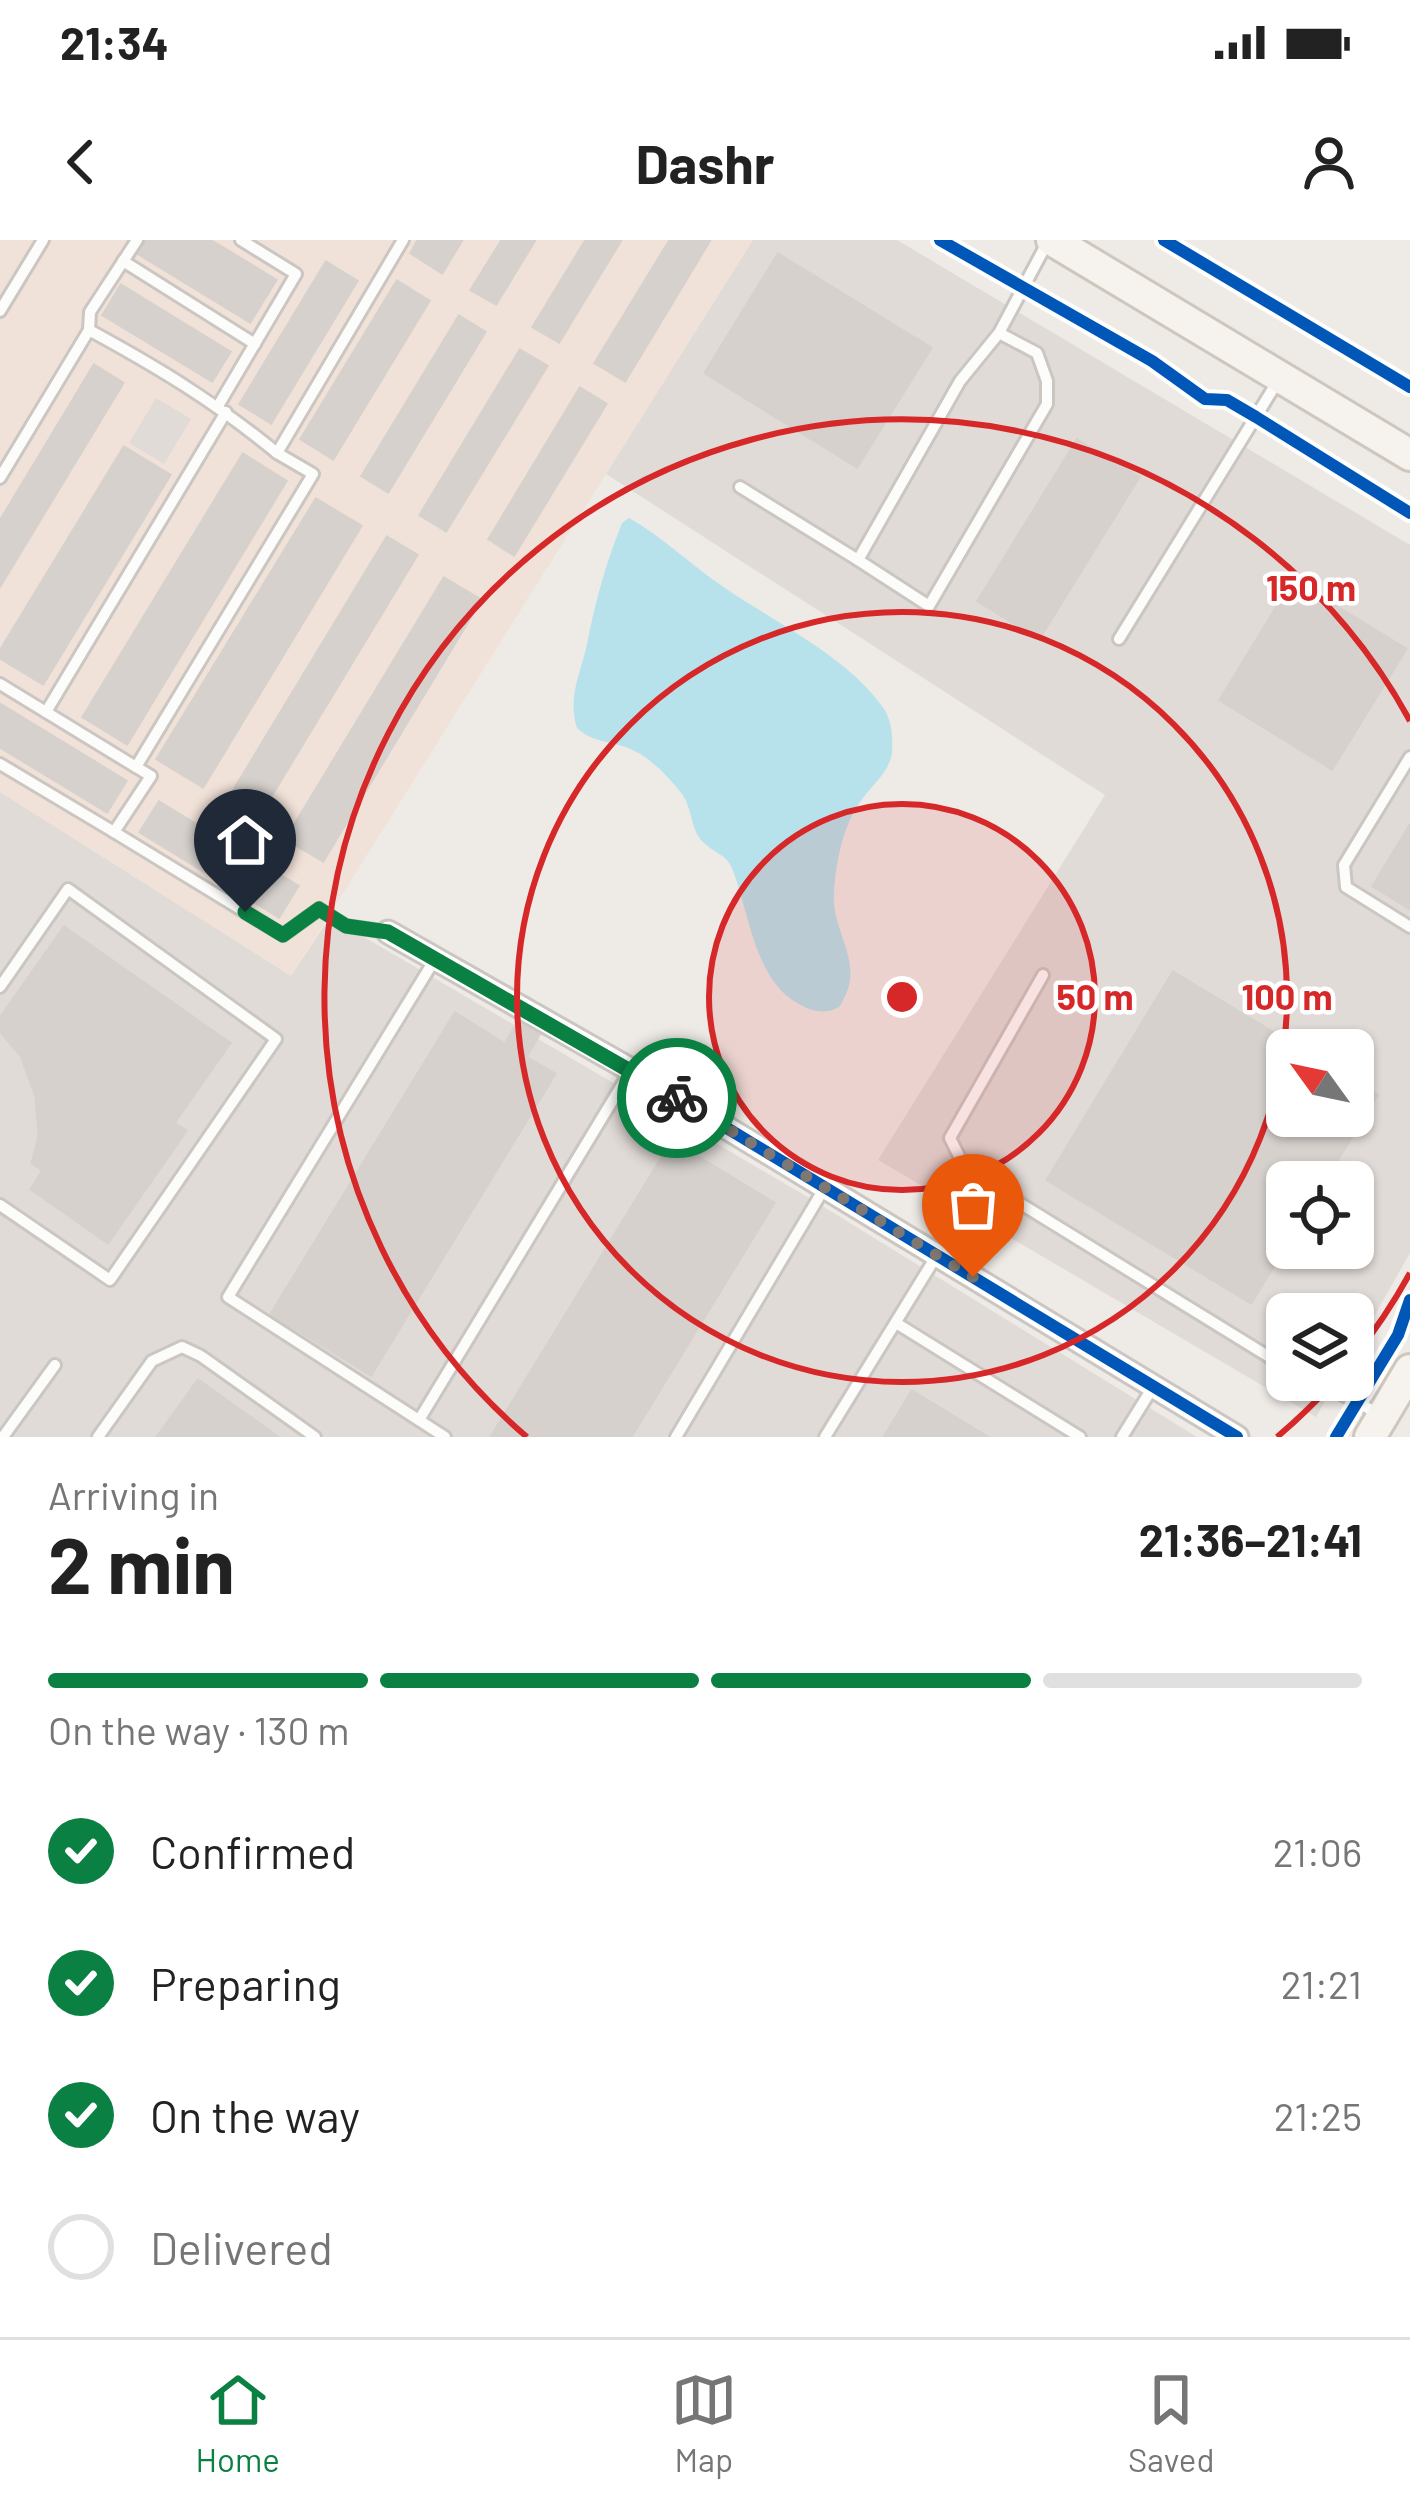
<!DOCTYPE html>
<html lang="en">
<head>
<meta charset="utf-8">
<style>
  body { margin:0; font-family:Barlow,sans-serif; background:#f6f6f6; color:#222; height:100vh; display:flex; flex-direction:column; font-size:45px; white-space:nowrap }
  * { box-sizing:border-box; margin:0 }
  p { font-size:39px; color:#767676 }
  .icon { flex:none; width:66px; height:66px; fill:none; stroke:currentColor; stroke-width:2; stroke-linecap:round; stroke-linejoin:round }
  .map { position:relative; height:1197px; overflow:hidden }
  .sheet { display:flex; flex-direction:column; background:#fff; flex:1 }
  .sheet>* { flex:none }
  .needle { width:78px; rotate:303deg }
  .buttons { position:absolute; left:1266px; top:789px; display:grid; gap:24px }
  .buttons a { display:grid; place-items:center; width:108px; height:108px; border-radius:18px; background:#fff; box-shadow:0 3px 9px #0004; font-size:60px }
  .pin { position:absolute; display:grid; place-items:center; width:102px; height:102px; color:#fff; margin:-123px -51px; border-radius:50% 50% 50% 0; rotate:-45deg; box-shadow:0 0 12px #0007 }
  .pin .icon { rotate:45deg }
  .courier { position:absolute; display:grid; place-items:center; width:120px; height:120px; margin:-60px; border:9px solid #0b8043; border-radius:50%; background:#fff; color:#222; box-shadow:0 3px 15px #0007 }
  .summary em { font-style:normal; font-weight:700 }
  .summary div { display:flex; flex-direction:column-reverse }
  .summary { display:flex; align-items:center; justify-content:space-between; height:204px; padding:0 48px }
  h1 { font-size:78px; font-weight:700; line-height:90px }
  .bar { display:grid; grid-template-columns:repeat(4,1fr); gap:18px 12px; align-content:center; height:144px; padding:0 48px }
  .bar i { height:15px; border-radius:9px; background:#e0e0e0 }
  .bar .active { background:#0b8043 }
  .bar p { grid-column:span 4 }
  ol { padding:0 48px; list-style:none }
  li { display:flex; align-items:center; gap:36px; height:132px }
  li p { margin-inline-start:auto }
  li .icon { padding:12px; border-radius:50%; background:#0b8043; color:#fff; stroke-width:4 }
  li:last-child { color:#767676 }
  li i { width:66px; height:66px; border:6px solid #e0e0e0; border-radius:50% }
  .status { display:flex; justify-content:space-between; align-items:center; height:84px; padding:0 60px; background:#fff; direction:ltr }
  .status svg { height:33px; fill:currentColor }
  header { display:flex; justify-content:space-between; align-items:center; height:156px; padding:0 48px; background:#fff; font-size:54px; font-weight:700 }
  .tabs { display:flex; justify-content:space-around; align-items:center; height:168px; border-top:3px solid #e0e0e0; background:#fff; font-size:33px; color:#767676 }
  .tabs a { display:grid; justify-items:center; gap:6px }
  .tabs .active { color:#0b8043 }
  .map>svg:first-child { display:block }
</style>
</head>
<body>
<div class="status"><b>21:34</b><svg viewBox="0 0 49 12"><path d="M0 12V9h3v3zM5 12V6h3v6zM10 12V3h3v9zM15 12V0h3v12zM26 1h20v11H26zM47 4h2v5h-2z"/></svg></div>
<header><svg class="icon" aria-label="back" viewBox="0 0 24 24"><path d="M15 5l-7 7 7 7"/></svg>Dashr<svg class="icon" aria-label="person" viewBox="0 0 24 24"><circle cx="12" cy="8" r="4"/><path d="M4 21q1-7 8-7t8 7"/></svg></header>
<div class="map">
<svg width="1410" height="1197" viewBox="0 0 1410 1197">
  <rect width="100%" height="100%" fill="#eeeae6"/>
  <path fill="#f1e2d9" d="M0,0H753L291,736L0,552Z"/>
  <g fill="#e1dbd7" fill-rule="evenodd">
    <path d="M753,0H897L1410,305V1013L1353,1113V1074H1287V1140H1337L1316,1177L878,920L1105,555L606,234ZM1287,810H1353V876H1287ZM1287,942H1353V1008H1287Z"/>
    <path d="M156,158L191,179L164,224L129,203Z"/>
    <path d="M0,552L291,736L330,677L811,959L1197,1197H0Z"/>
  </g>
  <path fill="#b7e2ec" d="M629,278C663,297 692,326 725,348C776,383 849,417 884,469C892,481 893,498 892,513C889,532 874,543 863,558C843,584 836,621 834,653C831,691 864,721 844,758C840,766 841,767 832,770C819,774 808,769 797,763C753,738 749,668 731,626C725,614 713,612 704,603C690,590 693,569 682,554C668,536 648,515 626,507C608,501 592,502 577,488C567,457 581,433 587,404C595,362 606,323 622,283Z"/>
  <g fill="#d6d1cd" stroke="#d6d1cc" stroke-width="3">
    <path d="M145,0H210L276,40L250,82L137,13Z"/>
    <path d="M418,0H462L442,33L411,13Z"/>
    <path d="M502,0H535L496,64L471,50Z"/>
    <path d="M586,0H621L559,102L533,87Z"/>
    <path d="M670,0H710L625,141L595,123Z"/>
    <path d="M778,14L931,108L857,227L705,133Z"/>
    <path d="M326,22L357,41L271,183L240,164Z"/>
    <path d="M397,41L429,61L333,219L301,199Z"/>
    <path d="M121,45L230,112L212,141L103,75Z"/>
    <path d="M459,76L485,92L388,252L362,236Z"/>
    <path d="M520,110L547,126L446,291L420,275Z"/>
    <path d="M94,125L123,143L0,346V281Z"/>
    <path d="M580,148L606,164L514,315L489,299Z"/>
    <path d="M1077,200L1139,237L1039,399L978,361Z"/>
    <path d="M124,207L170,235L43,444L0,418V411Z"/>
    <path d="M243,214L286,241L127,504L83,477Z"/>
    <path d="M316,259L361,286L203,547L157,519Z"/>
    <path d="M387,297L417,315L256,581L226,563Z"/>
    <path d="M444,338L481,360L323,621L286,599Z"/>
    <path d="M1293,340L1406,409L1332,529L1220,460Z"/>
    <path d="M0,464L126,541L107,572L0,507Z"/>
    <path d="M159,562L298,646L279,677L140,592Z"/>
    <path d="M1410,585V669L1373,646Z"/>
    <path d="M64,687L230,803L174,883L186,891L108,1003L31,949L43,930L32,923L39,896L36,857L21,816L0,791V778Z"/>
    <path d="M1173,732L1302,810H1287V876H1353V841L1377,855L1324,942H1287V1004L1251,1063L1047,940Z"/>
    <path d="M455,773L505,804L518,782L539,795L526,817L555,834L371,1135L271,1074Z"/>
    <path d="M672,901L774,963L631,1197H491Z"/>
    <path d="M198,1140L278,1197H157Z"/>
    <path d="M912,1151L981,1193L988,1197H884Z"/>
  </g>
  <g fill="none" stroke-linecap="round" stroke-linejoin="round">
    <g stroke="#cbc6c2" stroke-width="16">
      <g id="lane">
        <path d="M123,21L255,104"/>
        <path d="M0,71L43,0"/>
        <path d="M89,90C159,128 215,162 277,213"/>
        <path d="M999,93L1037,113L1047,141V164L929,366L858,320L960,141L999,93L1047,3"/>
        <path d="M218,166L296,34L241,0"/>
        <path d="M0,238L89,90L90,72L137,0"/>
        <path d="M740,247L858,320"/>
        <path d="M1119,399L1279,139"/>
        <path d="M0,444L136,527"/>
        <path d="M46,472L226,172"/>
        <path d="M1410,517L1344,625L1346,647L1410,687"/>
        <path d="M0,524L114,592"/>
        <path d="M388,692L346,686L319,669L283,695L114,592L151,536L136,527L313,234L277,213L403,0"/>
        <path d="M435,719L228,1057L445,1197"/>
        <path d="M1043,735L950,898L966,930L1287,1128"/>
        <path d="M0,747L68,649L276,799L110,1040L0,965"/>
        <path d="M896,1083L1080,1197"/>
        <path d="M1311,1140L1358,1162L1379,1175"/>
        <path d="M419,1180L631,830"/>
        <path d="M3,1197L55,1125"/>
        <path d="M98,1197L152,1121L182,1107L201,1116L315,1197"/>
        <path d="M676,1197L825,947"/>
        <path d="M825,1197L937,1015"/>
        <path d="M1122,1197L1153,1147"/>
      </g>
    </g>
    <g stroke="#cbc6c2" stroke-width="27">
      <path id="street" d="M388,692L631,830L1237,1197"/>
    </g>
    <g stroke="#cfc7be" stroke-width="36">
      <g id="secondary">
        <path d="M1052,0L1410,215"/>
        <path d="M1370,1197L1410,1130"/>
      </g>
    </g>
    <use href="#lane" stroke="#fcfcfb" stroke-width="10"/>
    <use href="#street" stroke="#fcfcfb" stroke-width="21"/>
    <use href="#secondary" stroke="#f6f2ed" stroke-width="30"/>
    <g stroke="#fff" stroke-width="20">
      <g id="cycleway">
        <path d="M940,0L1152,121L1205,159L1227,160L1256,177L1410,273"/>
        <path d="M1164,0L1410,147"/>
        <path d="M388,692L631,830L1237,1197"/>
        <path d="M1336,1197L1398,1095L1410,1060"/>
      </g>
    </g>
    <use href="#cycleway" stroke="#0057b8" stroke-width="12"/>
  </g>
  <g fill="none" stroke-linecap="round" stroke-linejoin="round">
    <path stroke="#7f7872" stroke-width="12" stroke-dasharray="0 21.6" d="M677,858L973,1037"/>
    <path stroke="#0b8043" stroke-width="15" d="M245,672L283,695L319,669L346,686L388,692L677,858"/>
  </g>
  <circle cx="902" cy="757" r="193" fill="#d62828" fill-opacity=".12"/>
  <g fill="none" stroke="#d62828" stroke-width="6">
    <circle cx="902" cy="757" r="193"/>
    <circle cx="902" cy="757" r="385"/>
    <path d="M1410 1033A578 578 0 0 1 1354 1117M1332 1144A578 578 0 0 1 1277 1197M527 1197A578 578 0 1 1 1410 481"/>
  </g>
  <circle cx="902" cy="757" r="18" fill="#d62828" stroke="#fff" stroke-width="6"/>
  <g font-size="36" text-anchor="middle" font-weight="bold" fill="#d62828" stroke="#fff" stroke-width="9" stroke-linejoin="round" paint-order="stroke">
    <text x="1311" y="361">150 m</text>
    <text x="1095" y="770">50 m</text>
    <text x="1287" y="770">100 m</text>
  </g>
</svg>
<div class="buttons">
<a><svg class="needle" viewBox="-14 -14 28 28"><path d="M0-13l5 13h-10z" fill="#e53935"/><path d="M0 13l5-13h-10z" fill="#767676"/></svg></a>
<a><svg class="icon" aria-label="locate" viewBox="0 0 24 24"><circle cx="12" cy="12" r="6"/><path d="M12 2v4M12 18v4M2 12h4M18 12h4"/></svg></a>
<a><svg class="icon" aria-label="layers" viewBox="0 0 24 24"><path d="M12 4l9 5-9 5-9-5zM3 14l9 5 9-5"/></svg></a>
</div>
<div class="pin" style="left:973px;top:1037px;background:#ea580c"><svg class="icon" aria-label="bag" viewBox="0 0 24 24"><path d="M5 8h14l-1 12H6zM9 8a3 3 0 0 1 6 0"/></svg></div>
<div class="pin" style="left:245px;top:672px;background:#1f2937"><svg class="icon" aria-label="home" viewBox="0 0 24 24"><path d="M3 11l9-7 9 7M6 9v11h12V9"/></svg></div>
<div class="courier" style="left:677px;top:858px"><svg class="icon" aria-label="bike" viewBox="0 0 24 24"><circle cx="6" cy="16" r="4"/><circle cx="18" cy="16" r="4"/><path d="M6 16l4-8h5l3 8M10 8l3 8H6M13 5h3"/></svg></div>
</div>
<section class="sheet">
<div class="summary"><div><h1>2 min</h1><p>Arriving in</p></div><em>21:36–21:41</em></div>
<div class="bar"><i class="active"></i><i class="active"></i><i class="active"></i><i></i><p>On the way · 130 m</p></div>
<ol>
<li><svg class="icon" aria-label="check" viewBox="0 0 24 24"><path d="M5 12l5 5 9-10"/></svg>Confirmed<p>21:06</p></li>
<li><svg class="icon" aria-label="check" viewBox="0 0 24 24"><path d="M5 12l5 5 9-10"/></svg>Preparing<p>21:21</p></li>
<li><svg class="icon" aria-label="check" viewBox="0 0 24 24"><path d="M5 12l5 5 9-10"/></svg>On the way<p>21:25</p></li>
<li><i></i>Delivered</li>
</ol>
</section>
<nav class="tabs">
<a class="active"><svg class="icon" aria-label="home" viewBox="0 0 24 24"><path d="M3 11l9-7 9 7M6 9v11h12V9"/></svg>Home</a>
<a><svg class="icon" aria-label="map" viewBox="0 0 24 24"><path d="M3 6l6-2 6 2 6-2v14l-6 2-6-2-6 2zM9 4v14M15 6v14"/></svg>Map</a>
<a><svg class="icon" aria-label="saved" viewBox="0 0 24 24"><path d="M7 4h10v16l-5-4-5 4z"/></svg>Saved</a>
</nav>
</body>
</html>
